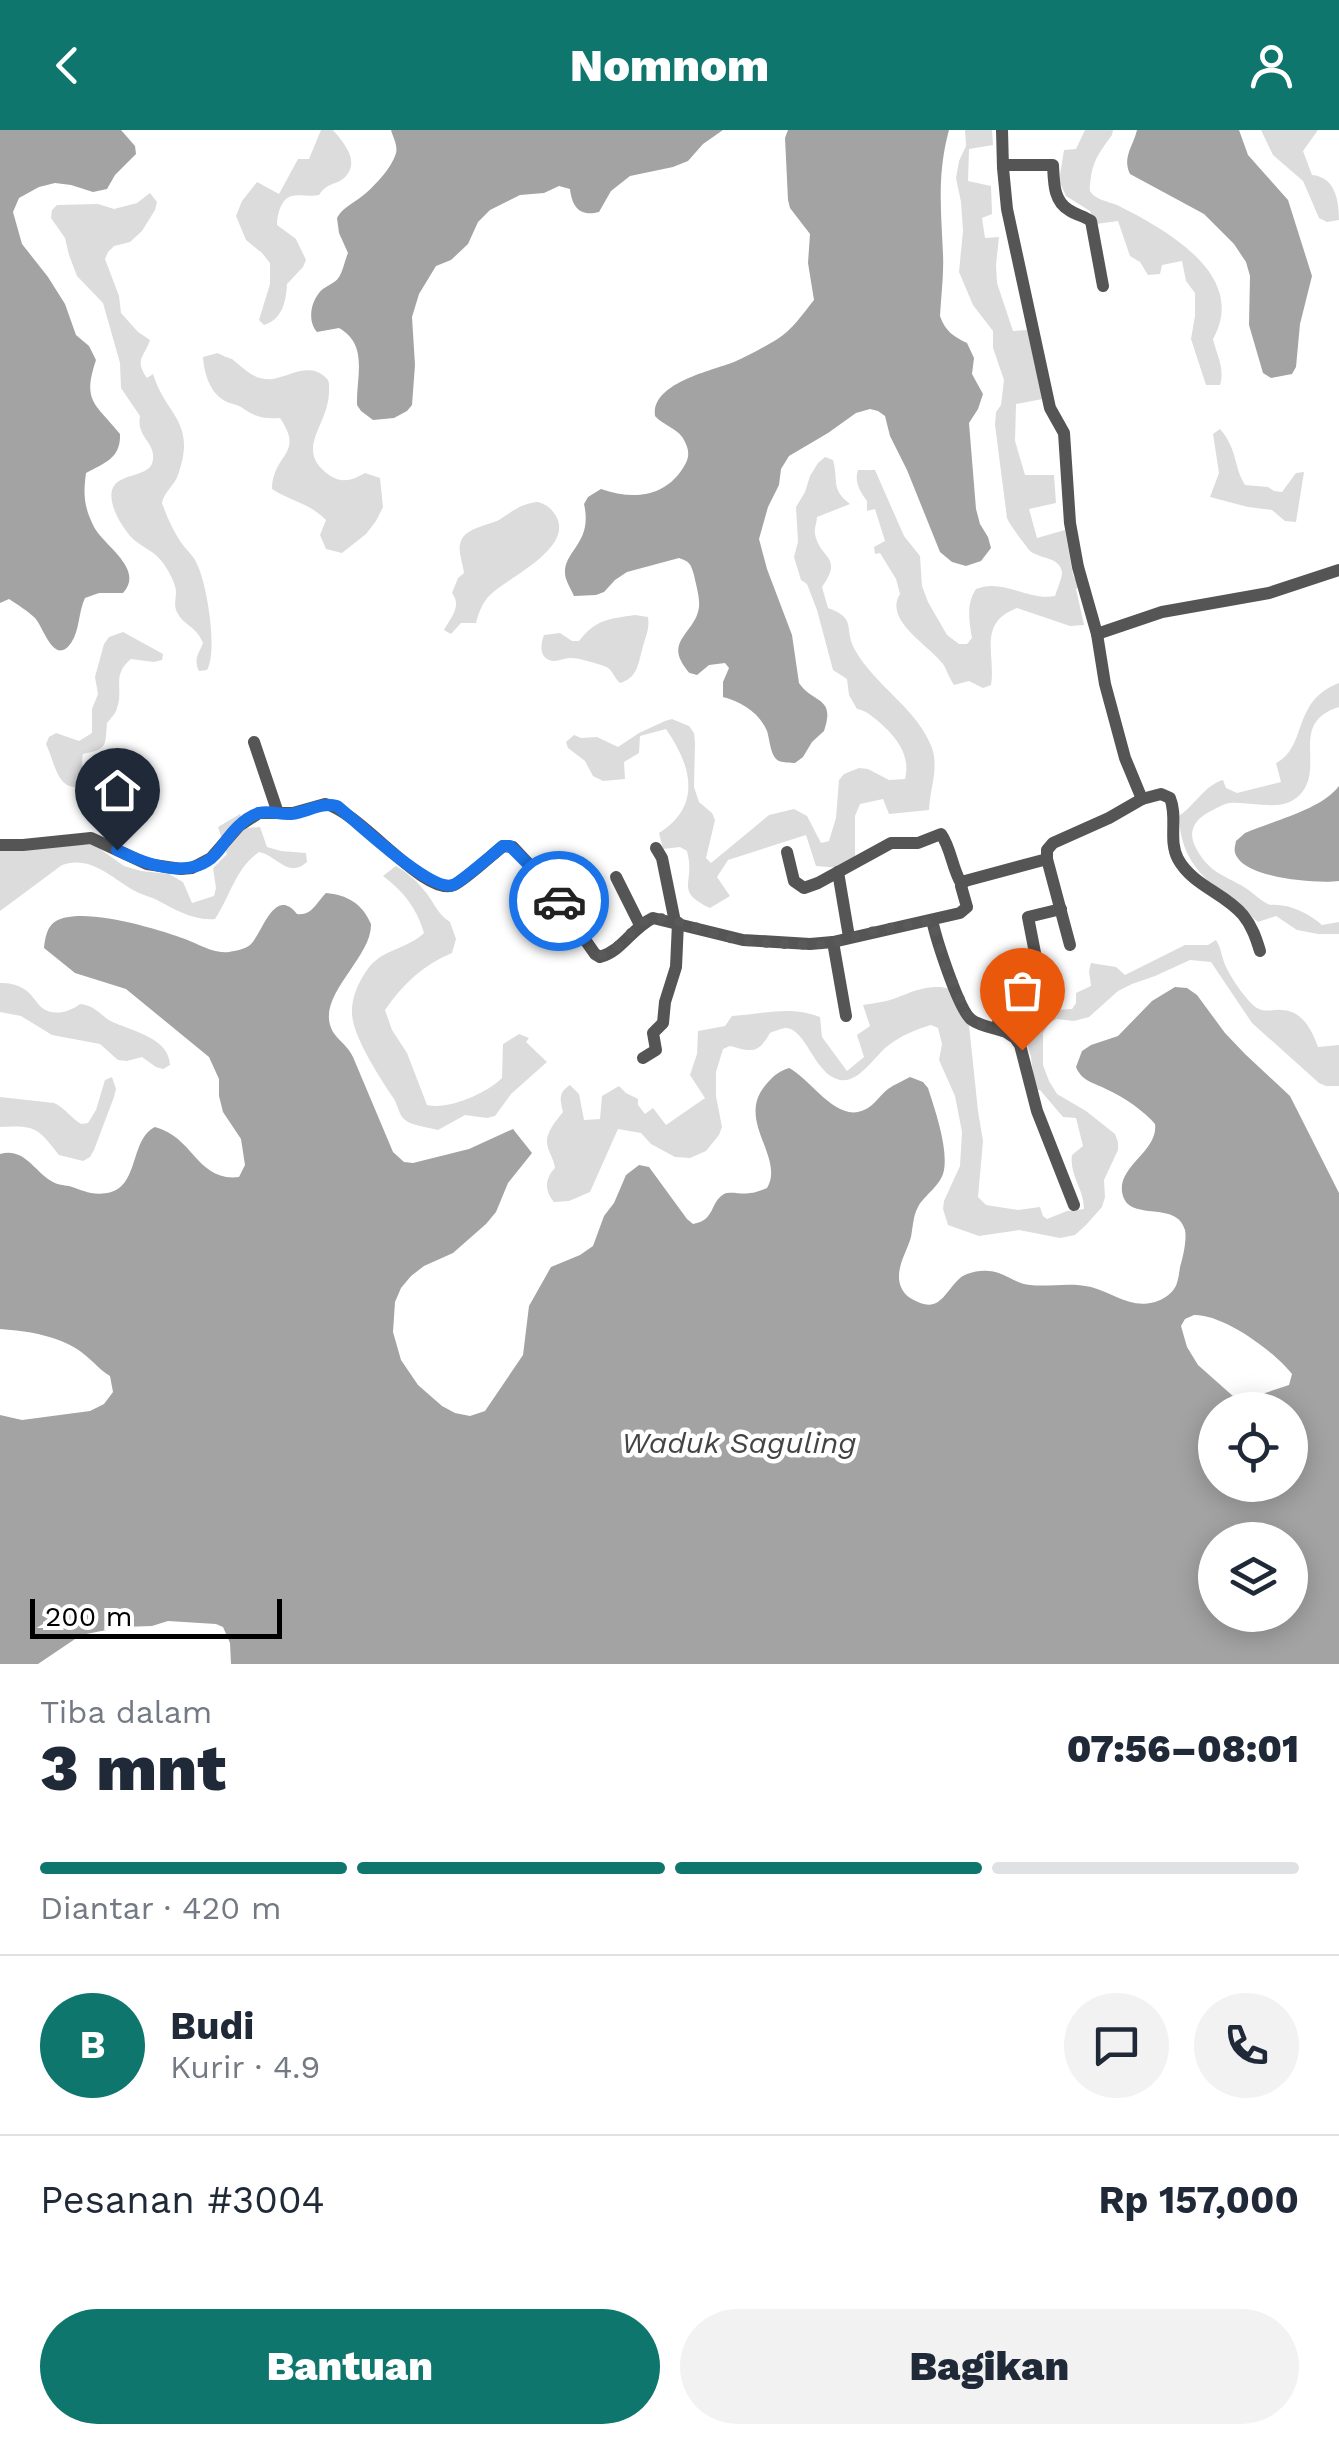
<!DOCTYPE html>
<html lang="id">
<head>
<meta charset="utf-8">
<style>
  body { margin:0; font-family:"Work Sans",sans-serif; background:#f2f2f3; color:#1f2937; height:100vh; display:flex; flex-direction:column; font-size:38px; white-space:nowrap }
  * { box-sizing:border-box; margin:0 }
  p { font-size:32px; color:#747a83 }
  .icon { flex:none; width:55px; height:55px; fill:none; stroke:currentColor; stroke-width:2; stroke-linecap:round; stroke-linejoin:round }
  .map { position:relative; height:1534px; overflow:hidden }
  .panel { display:flex; flex-direction:column; background:#fff; flex:1 }
  .panel>* { flex:none }
  .fabs { position:absolute; left:1198px; top:1262px; display:grid; gap:20px }
  .fabs a { display:grid; place-items:center; width:110px; height:110px; border-radius:50%; background:#fff; box-shadow:0 5px 25px #0003; font-size:50px }
  .scale { position:absolute; left:30px; bottom:25px; width:252px; box-sizing:border-box; padding-left:10px; border:5px solid #000; border-top:0; font-size:28px; line-height:35px; white-space:nowrap; color:#000; -webkit-text-stroke:8px #fff; paint-order:stroke }
  .pin { position:absolute; display:grid; place-items:center; width:85px; height:85px; color:#fff; margin:-102px -42px; border-radius:50% 50% 50% 0; rotate:-45deg; box-shadow:0 0 10px #0007 }
  .pin .icon { rotate:45deg }
  .courier { position:absolute; display:grid; place-items:center; width:100px; height:100px; margin:-50px; border:8px solid #1a73e8; border-radius:50%; background:#fff; color:#222; box-shadow:0 2px 12px #0007 }
  .overview em { font-style:normal; font-weight:800 }
  .overview div { display:flex; flex-direction:column-reverse }
  .overview { display:flex; align-items:center; justify-content:space-between; height:170px; padding:0 40px }
  h1 { font-size:65px; font-weight:800; line-height:75px }
  .bar { display:grid; grid-template-columns:repeat(4,1fr); gap:15px 10px; align-content:center; height:120px; padding:0 40px }
  .bar i { height:12px; border-radius:8px; background:#e0e1e3 }
  .bar .active { background:#0f766e }
  .bar p { grid-column:span 4 }
  .line { display:flex; align-items:center; gap:25px; padding:0 40px; border-top:2px solid #e0e1e3 }
  .line div { flex:1 }
  .round { display:grid; place-items:center; flex:none; width:105px; height:105px; border-radius:52px; background:#f2f2f3 }
  .button { display:flex; gap:20px; margin-top:auto; padding:20px 40px }
  .button a { flex:1; height:115px; border-radius:60px; background:#0f766e; color:#fff; font-size:40px; font-weight:800; line-height:115px; text-align:center }
  .button a+a { background:#f2f2f3; color:#1f2937 }
  header { display:flex; justify-content:space-between; align-items:center; height:130px; padding:0 40px; background:#0f766e; color:#fff; font-size:45px; font-weight:800 }
  .map>svg:first-child { display:block }
</style>
</head>
<body>
<header><svg class="icon" aria-label="back" viewBox="0 0 24 24"><path d="M15 5l-7 7 7 7"/></svg>Nomnom<svg class="icon" aria-label="person" viewBox="0 0 24 24"><circle cx="12" cy="8" r="4"/><path d="M4 21q1-7 8-7t8 7"/></svg></header>
<div class="map">
<svg width="1339" height="1534" viewBox="0 0 1339 1534">
  <rect width="100%" height="100%" fill="#fff"/>
  <g fill="#dcdcdc">
    <path d="M321,0H333C343,12 360,30 346,46C337,56 328,51 319,65C310,67 300,64 292,66C281,68 277,85 277,95L296,109L306,130L303,137L287,154C286,171 283,189 264,195L259,190L270,154V133L262,123L246,110L236,86L242,71L257,52L279,64L298,29H309Z"/>
    <path d="M965,0H992L993,15L969,19L968,51L991,56L992,84L982,88L985,108L999,107L996,135L997,153L1013,201L1027,200L1043,269L1016,274L1015,311L1025,345H1054L1056,373L1029,379L1037,408L1065,400L1073,445L1079,457L1076,459L1084,495L1070,496L1017,478C977,493 996,525 991,555L983,558L969,551L954,555C949,548 947,540 943,534C930,516 883,490 900,464L896,449L880,423L875,424L874,417L885,411L875,379L867,381V371C860,362 854,351 858,340H875L904,406L920,426L922,456L928,472L947,505L959,514H967L972,508C969,491 966,474 976,459C1003,448 1028,471 1055,466C1057,459 1062,449 1062,442C1060,427 1040,429 1030,421C1026,416 1009,394 1007,388L995,295L996,282L1001,275L1004,250L993,218V201L973,175L959,142L963,101L961,72L956,48L959,31L966,16Z"/>
    <path d="M1085,0H1113L1112,5C1102,19 1094,28 1091,46C1091,50 1089,57 1090,61C1094,69 1109,72 1117,75C1165,99 1249,145 1213,209C1217,226 1225,238 1220,255H1206L1191,209L1195,186V163L1186,151L1182,131L1162,135L1160,144L1148,145L1140,132L1130,126L1118,91L1096,94L1090,81L1066,66L1059,51L1064,20L1076,19Z"/>
    <path d="M1261,0H1318L1303,21L1312,45C1335,47 1339,70 1339,90L1327,92L1319,88L1303,51L1273,25Z"/>
    <path d="M150,63L157,72L155,80L142,101L130,112L114,116L108,122L105,129L119,166L121,183L138,202L150,210C144,228 134,229 147,248L153,244C166,286 197,291 178,345C174,356 164,362 162,373C167,387 174,403 183,415C188,422 194,426 197,434C207,454 218,521 207,540L199,541C193,528 199,524 203,513C196,496 185,496 178,484C173,476 176,470 176,461C175,452 168,440 163,433C155,421 143,418 133,409C123,399 108,375 112,360C118,341 152,349 153,329C155,312 136,307 140,286L121,258L120,233L103,173L77,146L69,125L65,108L51,88L52,80L57,75L98,74L114,79L137,73Z"/>
    <path d="M218,223C218,224 231,229 232,229C245,239 254,251 273,249C289,246 310,232 325,247C330,251 329,254 329,261C329,296 293,319 329,345C342,354 353,350 365,343L380,348L383,377L376,391L366,404L342,423L326,419L320,405L326,390C308,372 292,372 272,359C273,323 305,325 280,288C262,289 255,287 241,277C236,274 230,274 225,271C210,263 204,243 203,227Z"/>
    <path d="M1220,299C1238,320 1233,335 1245,355L1268,357L1274,361L1282,362L1296,343L1304,342L1296,392L1285,391L1272,380L1248,377L1210,367L1219,343L1213,304Z"/>
    <path d="M825,327L833,330C839,352 830,358 850,374L817,387C817,392 814,398 815,404C820,430 844,425 822,457L828,478C858,489 843,498 855,520C876,557 917,578 932,618C939,639 930,658 929,680L889,684L883,669L860,674L855,686V728L839,738L816,736L806,705L728,730L717,747L730,766L710,778C673,760 696,754 687,721L680,717L663,719L659,703C703,675 691,635 666,599L640,606L639,623L624,632L625,649L603,651L593,646L585,631L568,618L566,612L574,605L581,608L597,607L618,617L639,603L665,591L672,589L689,596L694,603L695,612L694,657L699,672L712,683L715,690L706,728L711,733L769,685L794,679L807,686L821,713L829,711L836,688L839,650L844,644L859,638L868,639L889,650L905,649C911,624 896,607 878,591C870,585 867,581 857,579L849,565L847,549L833,540L817,480L807,454L801,450L794,427L798,412L796,377L805,362L810,346L818,333Z"/>
    <path d="M538,372C547,375 551,378 556,386C574,418 510,446 490,465C482,473 479,482 476,493H461L451,504L444,500C451,487 462,476 452,463L458,448L464,443C463,434 457,420 461,411C467,396 491,396 502,388C514,380 523,373 538,372Z"/>
    <path d="M635,485L648,487C650,500 645,507 642,520C638,535 637,548 620,553C613,547 613,539 604,536C595,533 580,528 570,528C565,528 559,531 554,531C539,530 540,515 544,505L560,503L572,511H579C596,489 609,489 635,485Z"/>
    <path d="M123,502L163,524L162,530L154,532L131,529C111,545 124,559 117,578C116,583 110,589 107,593C105,616 108,619 83,624C80,635 86,645 82,656C57,663 55,632 46,614L49,607L56,603L79,611L92,603V579L98,564L95,547L104,514L109,507Z"/>
    <path d="M1339,553V577C1290,592 1323,633 1303,661C1286,685 1254,671 1230,673C1222,674 1216,679 1209,682C1193,691 1187,703 1197,720C1210,743 1224,745 1244,757C1254,763 1259,770 1270,775C1287,773 1309,783 1322,795L1339,792V804H1318L1297,800L1276,786L1258,792C1220,757 1181,744 1179,686C1195,675 1205,655 1223,650L1226,658L1237,663L1281,652L1276,633C1308,617 1291,571 1339,553Z"/>
    <path d="M240,684L245,698L260,697L267,717L281,721L306,723L307,732C288,749 278,726 259,722C235,739 231,765 215,789C193,791 174,779 155,769C148,766 140,764 133,760C111,747 90,725 62,735L0,781V720L93,714L124,736L141,741L169,744L183,752L192,773L214,766L216,758L213,738L227,724L218,697Z"/>
    <path d="M396,736C406,742 416,750 423,759C434,771 436,783 450,792L456,809L452,823C423,835 403,854 385,880L392,900L407,923L427,975C449,980 487,963 502,948L503,914L519,904L529,908L526,912L547,932L511,964L495,986L487,988L465,985L438,1000C428,997 409,996 402,987C398,981 397,972 392,966C380,948 357,912 353,891C349,873 357,854 367,840C381,819 408,819 424,803C417,778 403,761 383,746Z"/>
    <path d="M1216,810C1221,818 1221,824 1224,832C1228,844 1247,872 1257,878C1265,883 1273,879 1281,880C1302,880 1312,900 1318,917L1339,915V956H1326L1319,953L1252,893L1211,832L1190,830L1155,846L1132,854L1118,861L1089,887L1074,891L1057,889L1050,892L1043,903V935L1049,951L1057,964L1086,981L1115,1004L1118,1012V1020L1104,1050L1105,1067L1102,1077L1086,1095L1075,1105L1060,1108L1019,1100L979,1106L948,1095L943,1079L944,1071L960,1036L962,1002L955,966L939,930L942,914L938,898L931,895C917,899 900,906 889,915C874,926 860,953 840,950C814,945 806,897 785,898C783,898 772,902 770,903C758,924 752,922 730,916L723,919L716,942V966L722,997L719,1005L706,1021L690,1028L675,1027L651,1014L641,1003L618,999L590,1062L569,1071L554,1072C544,1061 545,1048 555,1038C554,1029 548,1022 547,1013C546,1002 556,991 563,982C560,969 558,963 570,955L579,964L584,990L600,989L602,966L619,956L626,963L638,969V975L645,984L653,978L666,995L705,968L690,945L697,924L698,901L725,896L732,886C764,884 790,875 820,887L822,907L847,941L864,927L857,905L870,896L863,875C874,873 886,872 896,868C913,861 931,853 951,859L969,895L978,981L983,1011L978,1067L986,1075L1018,1080L1040,1077L1043,1086L1047,1089L1067,1081L1084,1079C1084,1059 1069,1045 1072,1025L1083,1016L1076,988L1063,987L1040,960H1035L1031,927L1022,897V878L1037,874L1053,876L1056,880L1072,879L1076,873V863L1091,856L1089,841L1091,833L1116,837L1125,845L1185,815H1208Z"/>
    <path d="M0,853C9,853 16,854 24,859C32,864 35,871 41,877C52,887 70,882 80,874C98,876 100,887 115,893C136,902 169,909 170,935L163,939L156,937L142,927L127,931L118,930L100,914L52,905L21,886L0,882Z"/>
    <path d="M112,947L116,959L114,967L94,1020L90,1027L83,1031L59,1025C38,998 36,995 0,997V967L54,973C64,977 71,988 81,994L88,993L96,980L105,950Z"/>
  </g>
  <g fill="#a3a3a3" fill-rule="evenodd">
    <path d="M0,0H121L135,16L136,24L115,45L107,59L93,62L71,55L55,53L39,57L19,68L13,82L22,114L48,147L65,174L76,205L89,216L96,230C82,272 95,273 120,304C121,328 105,333 86,343C83,365 84,377 94,397C104,416 145,439 123,463H99L85,468C78,483 80,500 71,513C54,537 43,496 35,488C28,481 18,475 9,469L0,473Z"/>
    <path d="M391,0H723L703,14L688,31L673,37L630,46L611,61L599,82C580,87 572,77 570,59L559,56L544,63L520,65L490,80L478,92L468,114L451,130L436,136L419,164L412,187L415,235L412,275L407,281L394,288L373,290L361,281L357,275C356,247 369,215 339,198L317,202C308,192 310,174 319,163C324,156 335,154 339,147C343,141 345,130 348,123L339,103L337,88C343,77 351,75 361,67C373,58 392,38 396,23C398,16 393,7 391,0Z"/>
    <path d="M788,0H949C937,44 941,79 943,124C944,145 941,166 940,186C945,201 954,207 967,213L974,228L972,244L983,264L978,279L969,293L976,379L980,394L988,407L991,418L981,431L966,436L952,432L940,422L907,340L890,306L885,286L878,281L870,279L856,283L828,303L789,326L781,339L779,355L768,377L759,409L767,439L792,505L799,553C813,574 836,566 824,601L812,612L803,627L795,633C792,633 780,632 779,631C770,626 770,610 767,601C759,582 741,572 723,567V552L729,538L725,533L709,535L697,545C687,542 690,544 684,536C666,510 696,502 699,477C700,467 696,455 694,445C691,434 689,431 679,428L627,442L615,450L604,462L596,465L574,466C571,459 565,450 565,443C564,420 593,413 584,374L588,367L601,359C630,369 661,369 681,341C688,331 691,324 685,312C680,299 664,296 655,286C651,253 711,241 734,232C748,226 762,218 776,210C792,200 802,185 814,170L808,133L810,104L790,78L788,70L785,8Z"/>
    <path d="M1137,0H1239L1248,25L1288,70L1312,146L1300,194L1296,237L1292,244L1271,248L1263,243L1249,195L1250,146L1246,132L1234,114L1204,84L1130,44C1122,27 1133,17 1137,0Z"/>
    <path d="M1339,656V751C1316,754 1249,748 1237,727C1233,720 1235,718 1236,711L1245,703C1272,691 1321,680 1339,656Z"/>
    <path d="M326,763C347,765 362,773 371,794C372,829 313,867 333,902C339,911 348,916 353,927L393,1022L404,1032L413,1033L469,1019L513,999L532,1023L508,1053L496,1082L486,1094L453,1123L424,1136L411,1146L401,1158L395,1172L393,1202L401,1230L418,1255L442,1276L455,1283L470,1286L485,1281L523,1225L529,1176L551,1137L580,1125L593,1116L604,1086L614,1073L626,1045L639,1035L649,1037L687,1089L693,1094C716,1090 709,1073 724,1064C731,1061 742,1065 750,1063C755,1063 762,1060 767,1058C785,1028 737,992 764,957C772,947 777,942 789,938C811,949 836,993 864,980C874,976 880,965 888,959C895,954 903,951 910,947L923,952L928,958C935,980 948,1017 944,1040C941,1056 925,1064 918,1077C913,1086 913,1097 911,1107C907,1122 894,1140 901,1157C904,1165 911,1169 918,1172C940,1182 945,1162 959,1149C965,1143 979,1140 988,1141C1002,1141 1016,1154 1030,1155C1051,1157 1070,1152 1091,1157C1114,1163 1130,1179 1155,1172C1162,1170 1170,1165 1174,1159C1178,1154 1179,1144 1180,1137C1183,1127 1187,1110 1185,1100C1177,1070 1131,1092 1123,1066C1114,1037 1159,1022 1155,994C1144,981 1124,967 1108,960C1095,953 1082,952 1076,937L1082,921L1091,915L1118,906L1152,871L1175,857L1187,858L1197,865L1225,903L1245,924L1290,966L1339,1063V1534H231L230,1513L223,1497L216,1494L168,1491L152,1496L122,1497L81,1505L38,1534H0V1285L22,1290L90,1281L104,1274L113,1262L110,1246C99,1239 95,1233 85,1225C63,1206 28,1201 0,1199V1024C25,1017 34,1042 53,1052C58,1055 63,1055 69,1056C82,1060 92,1066 107,1063C140,1058 129,1010 155,997C194,1007 197,1052 239,1047L245,1035L241,1009L223,982L219,966V949L209,927L126,859L75,843L44,818C45,808 47,796 56,791C83,776 157,799 185,809C199,814 213,824 229,822C235,821 245,819 250,815C262,805 274,755 297,784C312,786 316,773 326,763ZM1194,1185C1223,1184 1274,1221 1292,1244L1289,1255L1244,1270L1234,1267L1198,1235L1187,1217L1181,1196L1185,1189ZM1216,1280H1290V1355H1215ZM1215,1410H1290V1485H1215Z"/>
  </g>
  <g fill="none" stroke-linecap="round" stroke-linejoin="round">
    <g stroke="#555" stroke-width="12">
      <path d="M1003,35H1053C1054,51 1053,71 1069,80C1076,85 1084,86 1091,91L1103,156"/>
      <path d="M1097,504L1162,482L1269,463L1339,440"/>
      <path d="M254,612L278,683"/>
      <path d="M1142,669L1161,664L1170,668C1178,687 1168,710 1178,729C1193,756 1225,763 1243,785C1252,796 1256,808 1260,821"/>
      <path d="M0,715H23L91,708L147,734L181,739L192,738L211,728L239,696L259,683H293L325,674C359,680 425,768 454,755C465,750 492,725 503,716L513,717L541,747L595,824L600,827C622,821 632,798 653,788L743,810L810,814L833,812L960,783L967,777L961,756L965,751L1047,729V720L1053,713L1109,688L1142,669L1125,628L1105,554L1097,504L1078,437L1070,393L1064,303L1050,278L1007,79L1003,38L1002,0"/>
      <path d="M656,718L662,728L675,792"/>
      <path d="M787,722L794,751L804,758L818,753L891,713H918L941,704C951,718 952,738 961,753"/>
      <path d="M1047,729L1070,815"/>
      <path d="M838,742L849,807"/>
      <path d="M616,747L640,795"/>
      <path d="M1061,779L1028,787L1037,833L1048,864L1039,869L1003,878C997,883 997,891 1000,898L1015,908L1020,915L1037,981L1074,1075"/>
      <path d="M932,790C936,808 959,882 972,890C980,896 994,898 1003,901"/>
      <path d="M833,812L846,886"/>
      <path d="M643,928L656,920L653,903L663,893L665,872L676,837L678,793"/>
    </g>
  </g>
  <g fill="none" stroke-linecap="round" stroke-linejoin="round">
    <path stroke="#595959" stroke-width="10" stroke-dasharray="0 18" d="M559,771L595,824L600,826C623,821 635,788 657,788C678,788 714,806 739,810C761,813 804,816 825,814C840,812 855,805 870,802C891,797 911,795 932,790L941,824L966,884L976,893L1004,901L1014,908L1022,920"/>
    <path stroke="#1a73e8" stroke-width="12" d="M117,720C147,735 194,753 219,720C229,706 242,688 259,683C270,680 280,685 291,684C308,682 320,672 337,676C357,692 431,763 453,755C461,752 494,723 503,716H510L540,746L559,771"/>
  </g>
  <g text-anchor="middle" dominant-baseline="central" stroke-width="9" stroke-linejoin="round" paint-order="stroke">
    <g font-size="30" font-style="italic" fill="#444" stroke="#fff">
      <text x="739" y="1312">Waduk Saguling</text>
    </g>
  </g>
</svg>
<div class="fabs">
<a><svg class="icon" aria-label="locate" viewBox="0 0 24 24"><circle cx="12" cy="12" r="6"/><path d="M12 2v4M12 18v4M2 12h4M18 12h4"/></svg></a>
<a><svg class="icon" aria-label="layers" viewBox="0 0 24 24"><path d="M12 4l9 5-9 5-9-5zM3 14l9 5 9-5"/></svg></a>
</div>
<div class="scale">200 m</div>
<div class="pin" style="left:1022px;top:920px;background:#ea580c"><svg class="icon" aria-label="bag" viewBox="0 0 24 24"><path d="M5 8h14l-1 12H6zM9 8a3 3 0 0 1 6 0"/></svg></div>
<div class="pin" style="left:117px;top:720px;background:#1f2937"><svg class="icon" aria-label="home" viewBox="0 0 24 24"><path d="M3 11l9-7 9 7M6 9v11h12V9"/></svg></div>
<div class="courier" style="left:559px;top:771px"><svg class="icon" aria-label="car" viewBox="0 0 24 24"><path d="M5 17H2v-5l4-1 3-4h7l3 4 3 1v5h-3M9 17h6M6 11h13"/><circle cx="7" cy="17" r="2"/><circle cx="17" cy="17" r="2"/></svg></div>
</div>
<section class="panel">
<div class="overview"><div><h1>3 mnt</h1><p>Tiba dalam</p></div><em>07:56–08:01</em></div>
<div class="bar"><i class="active"></i><i class="active"></i><i class="active"></i><i></i><p>Diantar · 420 m</p></div>
<div class="line" style="height:180px"><b class="round" style="background:#0f766e;color:#fff">B</b><div><b>Budi</b><p>Kurir · 4.9</p></div><a class="round"><svg class="icon" aria-label="chat" viewBox="0 0 24 24"><path d="M4 5h16v11H9l-5 4z"/></svg></a><a class="round"><svg class="icon" aria-label="phone" viewBox="0 0 24 24"><path d="M5 4h4l2 5-3 2q2 4 5 5l2-3 5 2v4C11 20 4 13 5 4z"/></svg></a></div>
<div class="line" style="height:130px"><div>Pesanan #3004</div><b>Rp 157,000</b></div>
<div class="button"><a>Bantuan</a><a>Bagikan</a></div>
</section>
</body>
</html>
